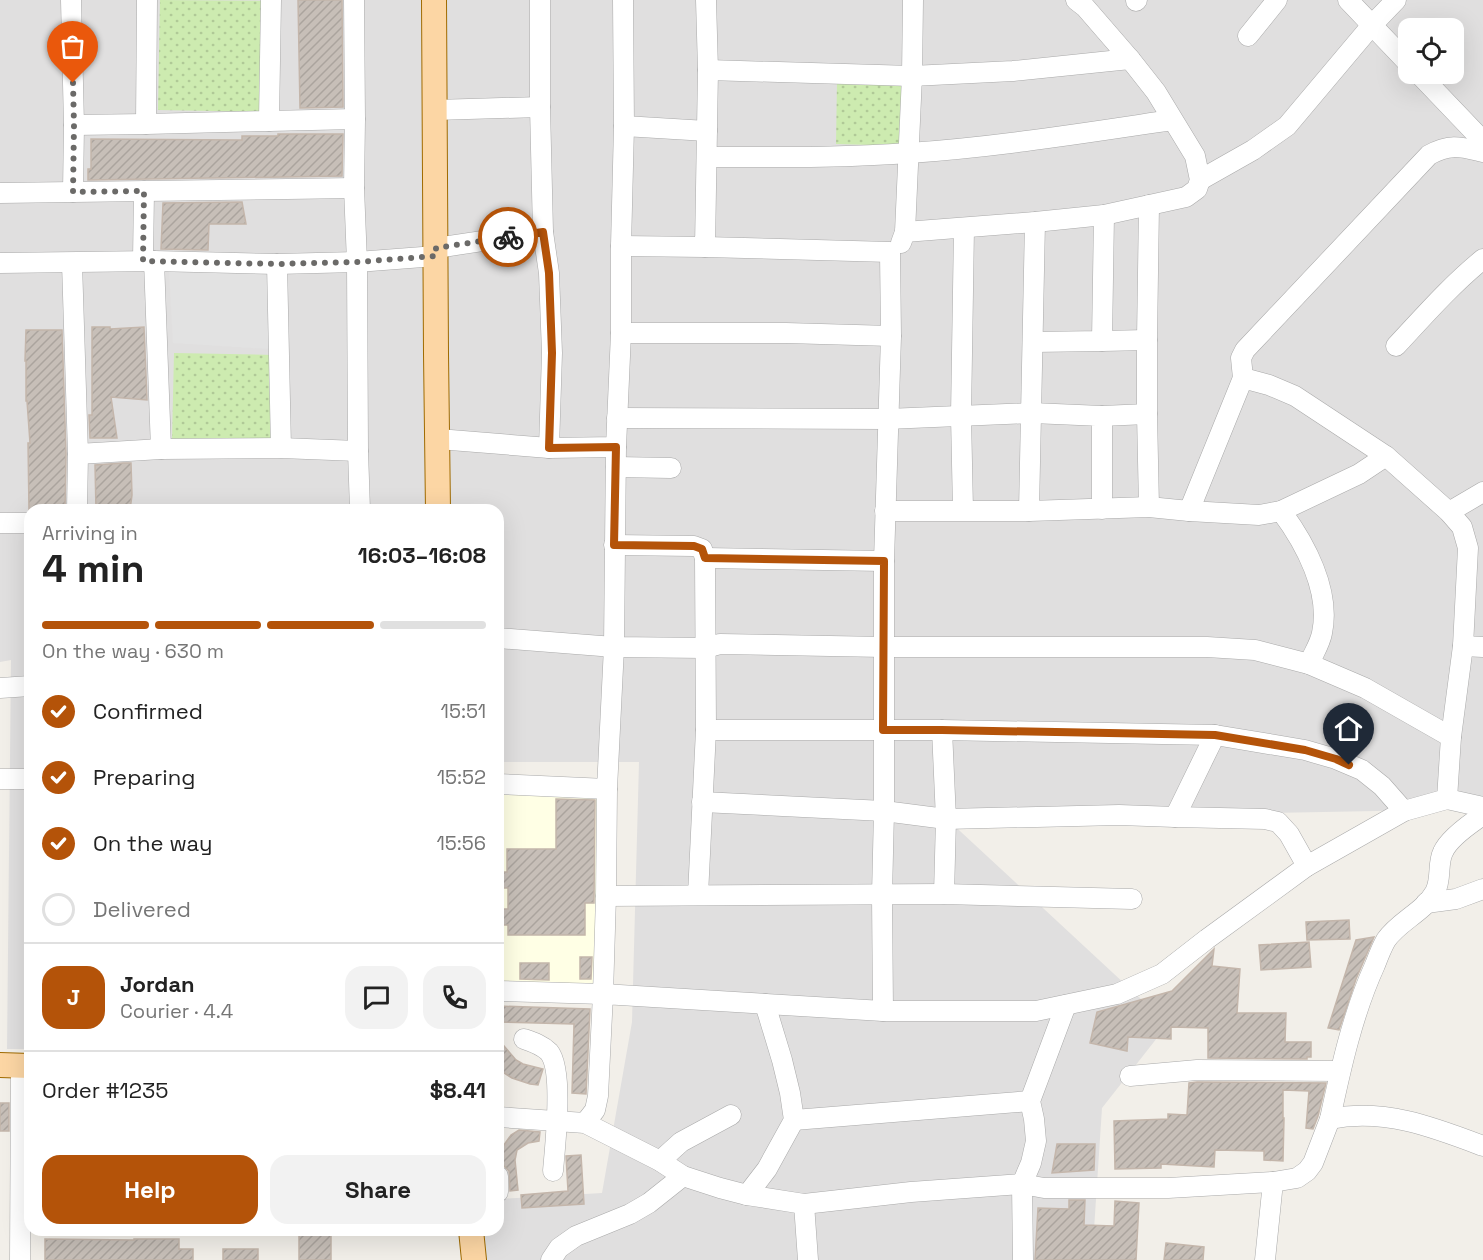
<!DOCTYPE html>
<html lang="en">
<head>
<meta charset="utf-8">
<style>
  body { margin:0; font-family:"Space Grotesk",sans-serif; background:#f2f2f2; color:#222; height:100vh; display:flex; flex-direction:column; font-size:22px; white-space:nowrap }
  * { box-sizing:border-box; margin:0 }
  p { font-size:20px; color:#767676 }
  .icon { flex:none; width:33px; height:33px; fill:none; stroke:currentColor; stroke-width:2; stroke-linecap:round; stroke-linejoin:round }
  .map { position:relative; flex:1; overflow:hidden }
  .panel { position:absolute; left:24px; top:504px; width:480px; height:732px; display:flex; flex-direction:column; background:#fff; border-radius:18px; box-shadow:0 6px 24px #0002 }
  .panel>* { flex:none }
  .fabs { position:absolute; left:1398px; top:18px; display:grid; gap:12px }
  .fabs a { display:grid; place-items:center; width:66px; height:66px; border-radius:12px; background:#fff; box-shadow:0 6px 24px #0002; font-size:30px }
  .pin { position:absolute; display:grid; place-items:center; width:51px; height:51px; color:#fff; margin:-62px -26px; border-radius:50% 50% 50% 0; rotate:-45deg; box-shadow:0 0 6px #0007 }
  .pin .icon { rotate:45deg }
  .courier { position:absolute; display:grid; place-items:center; width:60px; height:60px; margin:-30px; border:4px solid #b45309; border-radius:50%; background:#fff; color:#222; box-shadow:0 2px 8px #0007 }
  .head em { font-style:normal; font-weight:700 }
  .head div { display:flex; flex-direction:column-reverse }
  .head { display:flex; align-items:center; justify-content:space-between; height:102px; padding:0 18px }
  h1 { font-size:39px; font-weight:700; line-height:45px }
  .bar { display:grid; grid-template-columns:repeat(4,1fr); gap:9px 6px; align-content:center; height:72px; padding:0 18px }
  .bar i { height:8px; border-radius:4px; background:#e0e0e0 }
  .bar .selected { background:#b45309 }
  .bar p { grid-column:span 4 }
  .line { display:flex; align-items:center; gap:15px; padding:0 18px; border-top:2px solid #e0e0e0 }
  .line div { flex:1 }
  .round { display:grid; place-items:center; flex:none; width:63px; height:63px; border-radius:18px; background:#f2f2f2 }
  ol { padding:0 18px; list-style:none }
  li { display:flex; align-items:center; gap:18px; height:66px }
  li p { margin-inline-start:auto }
  li .icon { padding:6px; border-radius:50%; background:#b45309; color:#fff; stroke-width:4 }
  li:last-child { color:#767676 }
  li i { width:33px; height:33px; border:3px solid #e0e0e0; border-radius:50% }
  .button { display:flex; gap:12px; margin-top:auto; padding:12px 18px }
  .button a { flex:1; height:69px; border-radius:18px; background:#b45309; color:#fff; font-size:24px; font-weight:700; line-height:69px; text-align:center }
  .button a+a { background:#f2f2f2; color:#222 }
  .map>svg:first-child { display:block }
</style>
</head>
<body>
<div class="map">
<svg width="1483" height="1260" viewBox="0 0 1483 1260">
  <defs>
    <pattern id="grass-dots" width="8" height="8" patternUnits="userSpaceOnUse" patternTransform="scale(1.5)"><rect width="8" height="8" fill="#cdebb0"/><path d="M2 2h.1M6 6h.1" fill="none" stroke="#b0c997" stroke-width="1.8" stroke-linecap="round"/></pattern>
    <pattern id="building-hatch" width="6" height="6" patternUnits="userSpaceOnUse" patternTransform="scale(1.5)"><rect width="6" height="6" fill="#c7bfb8"/><path d="M-1 1l2-2M0 6l6-6M5 7l2-2" fill="none" stroke="#aba49e"/></pattern>
  </defs>
  <rect width="100%" height="100%" fill="#f2efe9"/>
  <path fill="#e0dfdf" fill-rule="evenodd" d="M0,0H1483V809L947,819L1168,1024L1102,1108L1092,1260H484L480,1230H498V1199L602,1193L632,1022L639,762H498V510H30V1049H7L11,660L0,662ZM1408,28H1454V74H1408Z"/>
  <path fill="#ffffe5" d="M498,792L603,794L599,986L498,984Z"/>
  <g fill="url(#grass-dots)">
    <path d="M160,0L274,1L273,112L158,110Z"/>
    <path d="M837,81L909,83L907,146L836,144Z"/>
    <path d="M174,353L276,355L274,441L172,439Z"/>
  </g>
  <path fill="#e2e2e2" d="M169,271L270,273V349L173,343Z"/>
  <g fill="url(#building-hatch)" stroke="#c4b6ab" stroke-width="1.5">
    <path d="M298,0H342L343,107L300,108Z"/>
    <path d="M278,134H343L342,176L88,180V169H91V139L242,140V136H278Z"/>
    <path d="M242,202L246,224H209L208,250L161,249L163,203Z"/>
    <path d="M92,327H110V329L144,327L147,400L111,397L117,438H90L89,415H92Z"/>
    <path d="M26,330H62L66,454L65,510H29L28,443H30L27,401H26V361H25Z"/>
    <path d="M123,463H131L132,495L130,510H96L95,465Z"/>
    <path d="M556,799L595,800L594,903H585V935H508V925H498V909H508V888H498V872H507V849H556Z"/>
    <path d="M1349,920L1350,939L1307,940L1306,922Z"/>
    <path d="M1374,937L1356,979L1339,1030L1328,1028L1356,940Z"/>
    <path d="M1309,942L1311,967L1261,970L1259,945Z"/>
    <path d="M1214,949L1212,966L1240,969L1237,1013H1286L1285,1042H1311V1057H1307V1059L1208,1058V1028L1171,1027V1039L1128,1037L1127,1051L1090,1043L1097,1012L1172,991Z"/>
    <path d="M580,957H592L591,979H580Z"/>
    <path d="M520,963H549V980L520,979Z"/>
    <path d="M498,1006L590,1009L586,1094L572,1093L574,1024L498,1022Z"/>
    <path d="M498,1039L516,1060L523,1064L543,1069L538,1085L530,1084L512,1078L504,1073L498,1066Z"/>
    <path d="M1197,1082L1326,1083L1318,1116L1313,1129L1306,1128L1309,1091L1283,1090V1118H1284L1283,1161L1264,1160V1151L1215,1150L1214,1167L1161,1164V1168L1115,1169L1114,1121L1168,1119V1114L1187,1115L1189,1083Z"/>
    <rect x="0" y="1103" width="9" height="28"/>
    <path d="M519,1130L540,1132L539,1141L528,1143L517,1150L515,1160L518,1190L510,1191L509,1171L504,1166L501,1165L499,1152L511,1135Z"/>
    <path d="M1057,1144H1095L1094,1170L1052,1173Z"/>
    <path d="M581,1155L584,1204L522,1208L521,1195L568,1191L566,1156Z"/>
    <path d="M1069,1200H1085L1084,1225L1114,1226L1115,1201L1139,1203L1136,1260H1035L1038,1208L1069,1209Z"/>
    <path d="M299,1230H324V1234H331V1260H299Z"/>
    <path d="M45,1239L134,1240V1239H179V1249H193V1260H45Z"/>
    <path d="M1166,1243L1204,1247L1203,1260H1164Z"/>
    <rect x="223" y="1249" width="35" height="11"/>
  </g>
  <g fill="none" stroke-linecap="round" stroke-linejoin="round">
    <g stroke="#a9a9a9" stroke-width="21">
      <g id="minor">
        <path d="M71,0L74,125L73,192"/>
        <path d="M147,0L146,124L269,121L271,0"/>
        <path d="M354,0L355,119L354,188L357,262L358,451L360,510"/>
        <path d="M540,0V107L543,232L549,273L552,353L549,448"/>
        <path d="M1348,0L1408,63"/>
        <path d="M1136,1L1137,0"/>
        <path d="M1248,36L1277,0"/>
        <path d="M708,70L912,76L1013,71L1130,59"/>
        <path d="M1419,74L1483,141"/>
        <path d="M435,110L540,107"/>
        <path d="M269,121L355,119"/>
        <path d="M74,125L146,124"/>
        <path d="M624,126L707,131"/>
        <path d="M707,157C774,157 842,158 909,153C997,147 1084,133 1172,120"/>
        <path d="M1200,180L1253,150L1287,126L1372,25L1396,0"/>
        <path d="M0,193L354,188"/>
        <path d="M905,232L1035,222L1104,215L1186,197L1197,189L1200,180L1195,156L1156,92L1130,59L1085,7L1076,0"/>
        <path d="M901,243L905,232L912,76L913,0"/>
        <path d="M621,246L705,247L708,70L706,0"/>
        <path d="M705,247L890,252L891,336L884,561V811L882,895L883,1011"/>
        <path d="M436,248L543,232"/>
        <path d="M143,261L144,191"/>
        <path d="M154,261L161,449"/>
        <path d="M0,263L154,261L277,264L357,262L436,256"/>
        <path d="M72,263L78,454L77,510"/>
        <path d="M277,264L281,448"/>
        <path d="M621,333H786L891,336"/>
        <path d="M1147,340L1149,205"/>
        <path d="M1102,341L1147,340V414L1149,507"/>
        <path d="M1033,342L1102,341L1104,215"/>
        <path d="M1396,346C1424,316 1451,285 1483,259"/>
        <path d="M1243,378L1241,358L1245,350L1429,155C1450,143 1461,147 1483,152"/>
        <path d="M1102,416L1147,414"/>
        <path d="M617,418L887,419L1032,413L1102,416V509"/>
        <path d="M438,439L549,448L616,447L621,333V246L624,126L623,0"/>
        <path d="M78,454L161,449L281,448L358,451"/>
        <path d="M616,467L671,468"/>
        <path d="M963,510L961,416L964,228"/>
        <path d="M885,511H1029L1149,507L1189,511L1243,378L1269,385L1295,396L1386,456L1449,512L1462,527L1468,548L1463,646L1451,737"/>
        <path d="M1029,511L1035,222"/>
        <path d="M1189,511L1259,515L1281,511L1359,474L1386,456"/>
        <path d="M1281,511C1305,543 1331,591 1322,633C1320,644 1313,654 1309,664"/>
        <path d="M1449,512L1483,492"/>
        <path d="M0,523H30"/>
        <path d="M614,545L694,546L702,549L705,558L706,730L698,895"/>
        <path d="M705,558L884,561"/>
        <path d="M498,638L614,647L705,648L720,644L884,647H1207L1255,650L1309,664L1365,688L1451,737L1447,799L1404,811L1307,866L1207,939L1162,974L1117,994L1036,1011H883L603,994L598,1096L595,1110L585,1123"/>
        <path d="M1463,646L1483,647"/>
        <path d="M0,688L30,686"/>
        <path d="M706,730H942L1215,735L1305,750L1336,759L1362,770L1382,786L1404,811"/>
        <path d="M942,730L946,819L944,894"/>
        <path d="M0,779H30"/>
        <path d="M498,784L607,789"/>
        <path d="M1447,799L1483,807"/>
        <path d="M702,802L884,811L946,819L1119,815L1175,817L1215,735"/>
        <path d="M1175,817L1265,819L1278,822L1289,834L1307,866"/>
        <path d="M606,896L944,894L1132,899"/>
        <path d="M1426,903L1456,899L1483,889"/>
        <path d="M498,991L603,994L606,896L607,789L614,647L616,447"/>
        <path d="M524,1039C533,1042 542,1045 549,1052C564,1070 555,1147 553,1171"/>
        <path d="M1130,1076L1197,1070L1340,1071"/>
        <path d="M498,1117L585,1123L660,1161L683,1176L720,1188L747,1195L767,1169L794,1120L790,1093L782,1060L765,1004"/>
        <path d="M1330,1119C1341,1067 1353,1013 1375,965C1378,957 1382,947 1386,940C1399,921 1424,912 1435,892C1442,879 1437,864 1443,852C1449,838 1471,823 1483,815"/>
        <path d="M794,1120L1030,1101"/>
        <path d="M660,1161L681,1142L731,1115"/>
        <path d="M498,1176V1192"/>
        <path d="M747,1195L804,1204L808,1260"/>
        <path d="M804,1204L911,1192L1022,1184L1044,1188H1168L1273,1182L1297,1178L1307,1171L1313,1163L1330,1119C1384,1108 1433,1127 1483,1146"/>
        <path d="M20,1260L21,1066"/>
        <path d="M551,1260L559,1248L576,1236L630,1214L649,1203L683,1176"/>
        <path d="M1023,1260L1022,1184L1031,1163L1036,1141L1034,1119L1030,1101L1066,1005"/>
        <path d="M1265,1260L1273,1182"/>
      </g>
    </g>
    <g stroke="#a06b00" stroke-width="26">
      <g id="major">
        <path d="M434,0L436,354L438,510"/>
        <path d="M0,1065L30,1066"/>
        <path d="M471,1230L474,1260"/>
      </g>
    </g>
    <use href="#minor" stroke="#fff" stroke-width="20"/>
    <use href="#major" stroke="#fcd6a4" stroke-width="24"/>
  </g>
  <g fill="none" stroke-linecap="round" stroke-linejoin="round">
    <path stroke="#6b6a68" stroke-width="6" stroke-dasharray="0 10.8" d="M73,83L74,125L73,192L144,191L143,261L277,264L357,262L436,256V248L508,237"/>
    <path stroke="#b45309" stroke-width="8" d="M508,237L543,232L549,273L552,353L549,448L616,447L614,545L694,546L702,549L705,558L884,561L883,730H942L1215,735L1305,750L1336,759L1349,765"/>
  </g>
</svg>
<div class="fabs">
<a><svg class="icon" aria-label="locate" viewBox="0 0 24 24"><circle cx="12" cy="12" r="6"/><path d="M12 2v4M12 18v4M2 12h4M18 12h4"/></svg></a>
</div>
<div class="pin" style="left:73px;top:83px;background:#ea580c"><svg class="icon" aria-label="bag" viewBox="0 0 24 24"><path d="M5 8h14l-1 12H6zM9 8a3 3 0 0 1 6 0"/></svg></div>
<div class="pin" style="left:1349px;top:765px;background:#1f2937"><svg class="icon" aria-label="home" viewBox="0 0 24 24"><path d="M3 11l9-7 9 7M6 9v11h12V9"/></svg></div>
<div class="courier" style="left:508px;top:237px"><svg class="icon" aria-label="bike" viewBox="0 0 24 24"><circle cx="6" cy="16" r="4"/><circle cx="18" cy="16" r="4"/><path d="M6 16l4-8h5l3 8M10 8l3 8H6M13 5h3"/></svg></div>
<section class="panel">
<div class="head"><div><h1>4 min</h1><p>Arriving in</p></div><em>16:03–16:08</em></div>
<div class="bar"><i class="selected"></i><i class="selected"></i><i class="selected"></i><i></i><p>On the way · 630 m</p></div>
<ol>
<li><svg class="icon" aria-label="check" viewBox="0 0 24 24"><path d="M5 12l5 5 9-10"/></svg>Confirmed<p>15:51</p></li>
<li><svg class="icon" aria-label="check" viewBox="0 0 24 24"><path d="M5 12l5 5 9-10"/></svg>Preparing<p>15:52</p></li>
<li><svg class="icon" aria-label="check" viewBox="0 0 24 24"><path d="M5 12l5 5 9-10"/></svg>On the way<p>15:56</p></li>
<li><i></i>Delivered</li>
</ol>
<div class="line" style="height:108px"><b class="round" style="background:#b45309;color:#fff">J</b><div><b>Jordan</b><p>Courier · 4.4</p></div><a class="round"><svg class="icon" aria-label="chat" viewBox="0 0 24 24"><path d="M4 5h16v11H9l-5 4z"/></svg></a><a class="round"><svg class="icon" aria-label="phone" viewBox="0 0 24 24"><path d="M5 4h4l2 5-3 2q2 4 5 5l2-3 5 2v4C11 20 4 13 5 4z"/></svg></a></div>
<div class="line" style="height:78px"><div>Order #1235</div><b>$8.41</b></div>
<div class="button"><a>Help</a><a>Share</a></div>
</section>
</div>
</body>
</html>
